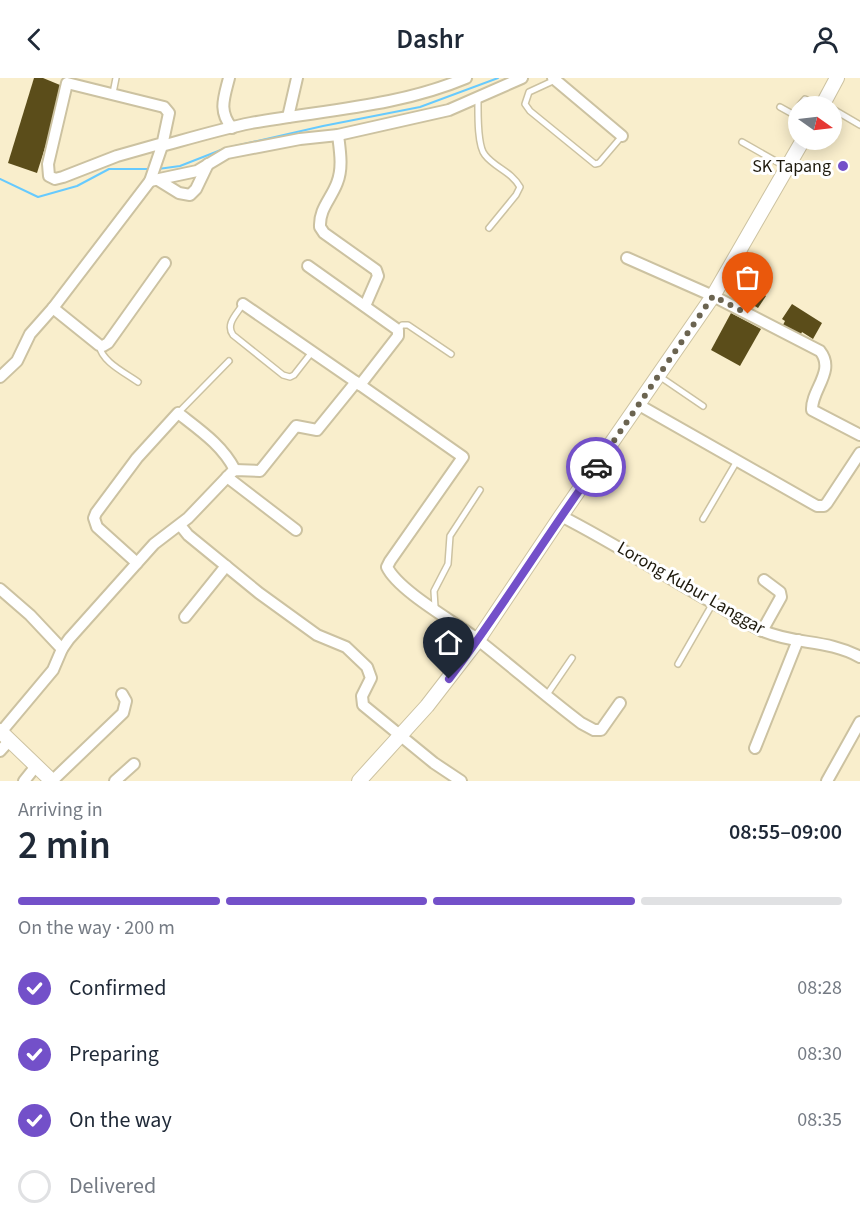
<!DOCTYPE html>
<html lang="en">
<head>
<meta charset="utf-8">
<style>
  body { margin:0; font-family:"Source Sans 3",sans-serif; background:#f2f2f3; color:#1f2937; height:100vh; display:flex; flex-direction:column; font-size:22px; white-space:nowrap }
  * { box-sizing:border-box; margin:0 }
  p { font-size:20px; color:#747a83 }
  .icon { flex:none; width:33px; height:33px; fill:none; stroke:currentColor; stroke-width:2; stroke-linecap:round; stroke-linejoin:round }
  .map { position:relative; height:703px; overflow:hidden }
  .side { display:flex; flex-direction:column; background:#fff; flex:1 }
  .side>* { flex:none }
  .needle { width:39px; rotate:104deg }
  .buttons { position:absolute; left:788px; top:18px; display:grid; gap:12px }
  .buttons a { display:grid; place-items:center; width:54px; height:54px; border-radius:50%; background:#fff; box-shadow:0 3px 15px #0003; font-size:30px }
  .pin { position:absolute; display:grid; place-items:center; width:51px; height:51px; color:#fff; margin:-62px -26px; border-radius:50% 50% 50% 0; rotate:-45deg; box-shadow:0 0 6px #0007 }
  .pin .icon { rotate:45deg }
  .courier { position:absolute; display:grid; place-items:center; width:60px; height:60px; margin:-30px; border:4px solid #7350c9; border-radius:50%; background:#fff; color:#222; box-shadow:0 2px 8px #0007 }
  .summary em { font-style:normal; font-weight:600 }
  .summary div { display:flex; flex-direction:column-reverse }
  .summary { display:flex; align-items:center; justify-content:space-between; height:102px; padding:0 18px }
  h1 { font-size:39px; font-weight:600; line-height:45px }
  .bar { display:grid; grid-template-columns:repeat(4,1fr); gap:9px 6px; align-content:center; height:72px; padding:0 18px }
  .bar i { height:8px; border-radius:4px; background:#e0e1e3 }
  .bar .selected { background:#7350c9 }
  .bar p { grid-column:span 4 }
  ol { padding:0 18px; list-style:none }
  li { display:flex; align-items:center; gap:18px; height:66px }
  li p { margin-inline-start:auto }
  li .icon { padding:6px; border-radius:50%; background:#7350c9; color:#fff; stroke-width:4 }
  li:last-child { color:#747a83 }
  li i { width:33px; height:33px; border:3px solid #e0e1e3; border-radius:50% }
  header { display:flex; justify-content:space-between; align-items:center; height:78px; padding:0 18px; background:#fff; font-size:27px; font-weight:600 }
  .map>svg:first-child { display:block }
</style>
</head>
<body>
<header><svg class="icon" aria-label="back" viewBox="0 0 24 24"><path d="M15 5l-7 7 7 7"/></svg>Dashr<svg class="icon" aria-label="person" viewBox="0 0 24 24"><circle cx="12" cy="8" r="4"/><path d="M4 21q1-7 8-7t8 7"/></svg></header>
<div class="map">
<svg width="860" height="703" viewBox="0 0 860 703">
  <rect width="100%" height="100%" fill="#f9eecc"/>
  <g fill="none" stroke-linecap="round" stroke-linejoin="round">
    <g stroke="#67cafe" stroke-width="2">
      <path d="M235,68L323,48L420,29L498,0"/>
      <path d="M158,91L180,88L226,70"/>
      <path d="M0,101L38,119L77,108L109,91H149"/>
    </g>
  </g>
  <g fill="#5b4d1a">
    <path d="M34,0H43L60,7L49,57L37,95L8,85Z"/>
    <path d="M743,203L766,218L758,230L735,216Z"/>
    <path d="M792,226L822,245L813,261L802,254L800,258L783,247L785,243L782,241Z"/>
    <path d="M731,235L761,251L740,288L711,272Z"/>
  </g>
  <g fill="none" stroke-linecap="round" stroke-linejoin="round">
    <g stroke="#ccc2a1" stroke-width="8">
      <g id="lane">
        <path d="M555,2L529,14L525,26L530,33L595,86L599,85L622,58"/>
        <path d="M113,15L116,0"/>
        <path d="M478,21C478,34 477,68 485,77C495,90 511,93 520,109L516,117L489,150"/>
        <path d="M799,28L805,21L819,28"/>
        <path d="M780,29L798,39"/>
        <path d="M831,30L860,47"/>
        <path d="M742,64L786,89"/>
        <path d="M243,226C237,236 225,246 233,257L283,297L290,299L294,297L312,274"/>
        <path d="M398,252L402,247H408L451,276"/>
        <path d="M99,267C102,284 124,294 138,304"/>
        <path d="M659,298L703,328"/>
        <path d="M178,335L229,283"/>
        <path d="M703,441L737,383"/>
        <path d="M435,529L434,513L448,486L450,458L480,412"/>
        <path d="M678,586L713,525"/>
        <path d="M546,618L572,580"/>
      </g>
    </g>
    <g stroke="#ccc2a1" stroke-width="14">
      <g id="street">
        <path d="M229,0C224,20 218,33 232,50"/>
        <path d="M553,0L622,58"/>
        <path d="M288,39L297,0"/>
        <path d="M338,57C340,73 343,90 337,105C331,121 319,131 320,149L324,155L376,192L378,198L365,228"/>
        <path d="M162,68C191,60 221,51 251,45C323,32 397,29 466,0"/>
        <path d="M158,102L179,115L190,117L196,111L208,86"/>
        <path d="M150,103L197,93L227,75L300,61L338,57L449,32L522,0"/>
        <path d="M627,180L713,218L820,273C836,293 811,312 812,332L860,357"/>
        <path d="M308,188L398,252V258L360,307"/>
        <path d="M243,226L356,304"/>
        <path d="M53,230L99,267L103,268L108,265L165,185"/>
        <path d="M0,299L17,283L30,256L53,230L150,103L162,68L169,35L164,29L67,5L48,86L49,98L55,101L63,99L117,78L163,65"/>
        <path d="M639,327L817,428H824L827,425L860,375"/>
        <path d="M227,399L296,452"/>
        <path d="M561,438C614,465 663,497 715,526C731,535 747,546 763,553C796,567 827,561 860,579"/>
        <path d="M180,447L188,457L259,515L317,557L346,569L367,589L371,600L362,618L363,627L434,685L461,703"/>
        <path d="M137,485L97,449L94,440L96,435L137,380L178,335C201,353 222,367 235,392"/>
        <path d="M0,511L30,537L62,571"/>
        <path d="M185,539L226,488"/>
        <path d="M762,553L781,519L780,514L764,502"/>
        <path d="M1,654L53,592L62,571L69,561L154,466L188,440L232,394L235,392L260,393L296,348L317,352L356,304L463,379L390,483L387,489C398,512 451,542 473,558C509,586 544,617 581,645L594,652H601L620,625"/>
        <path d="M755,670L798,562"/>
        <path d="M0,673L9,663"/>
        <path d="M24,703L36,688"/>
        <path d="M52,703L123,635L126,623L122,616"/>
        <path d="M115,703L134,686"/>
        <path d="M827,703L860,644"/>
      </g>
    </g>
    <g stroke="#ccc2a1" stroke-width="16">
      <g id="secondary">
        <path d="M822,28L837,0"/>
        <path d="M0,653L52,703"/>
        <path d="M359,703L427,628L478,562L561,438L713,218L803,62"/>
      </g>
    </g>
    <use href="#lane" stroke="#fff" stroke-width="5"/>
    <use href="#street" stroke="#fff" stroke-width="10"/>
    <use href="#secondary" stroke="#fff" stroke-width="14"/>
  </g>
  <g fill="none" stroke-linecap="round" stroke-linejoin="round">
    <path stroke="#6b6450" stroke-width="6" stroke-dasharray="0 10.8" d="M596,389L713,218L748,236"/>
    <path stroke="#7350c9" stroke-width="8" d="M449,601C501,532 546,458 596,389"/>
  </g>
  <circle fill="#7350c9" stroke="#fff" stroke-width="2" cx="843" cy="88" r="6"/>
  <g text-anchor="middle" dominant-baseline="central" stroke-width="6" stroke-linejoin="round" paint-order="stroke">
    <g font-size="18" fill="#1e1a0d" stroke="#fff" text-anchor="end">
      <text x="831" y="88">SK Tapang</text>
    </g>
    <g font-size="18" fill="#1e1a0d" stroke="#fff">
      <text transform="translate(691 510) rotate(30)">Lorong Kubur Langgar</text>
    </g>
  </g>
</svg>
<div class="buttons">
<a><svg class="needle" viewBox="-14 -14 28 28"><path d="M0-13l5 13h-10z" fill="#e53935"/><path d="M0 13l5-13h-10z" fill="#747a83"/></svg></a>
</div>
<div class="pin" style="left:748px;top:236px;background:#ea580c"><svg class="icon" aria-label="bag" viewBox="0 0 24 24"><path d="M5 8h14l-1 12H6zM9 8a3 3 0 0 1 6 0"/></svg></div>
<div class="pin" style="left:449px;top:601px;background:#1f2937"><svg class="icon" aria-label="home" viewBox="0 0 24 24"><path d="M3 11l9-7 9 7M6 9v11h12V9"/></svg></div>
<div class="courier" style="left:596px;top:389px"><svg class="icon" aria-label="car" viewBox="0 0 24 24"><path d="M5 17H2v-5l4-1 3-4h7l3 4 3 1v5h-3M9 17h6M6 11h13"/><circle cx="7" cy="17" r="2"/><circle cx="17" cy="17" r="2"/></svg></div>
</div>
<section class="side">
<div class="summary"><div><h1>2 min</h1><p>Arriving in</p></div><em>08:55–09:00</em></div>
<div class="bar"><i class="selected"></i><i class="selected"></i><i class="selected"></i><i></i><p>On the way · 200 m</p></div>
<ol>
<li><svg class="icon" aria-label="check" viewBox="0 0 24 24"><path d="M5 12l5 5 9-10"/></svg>Confirmed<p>08:28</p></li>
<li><svg class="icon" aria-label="check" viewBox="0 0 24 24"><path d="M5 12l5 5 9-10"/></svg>Preparing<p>08:30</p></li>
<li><svg class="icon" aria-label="check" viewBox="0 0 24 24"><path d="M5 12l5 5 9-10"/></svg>On the way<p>08:35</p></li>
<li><i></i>Delivered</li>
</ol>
</section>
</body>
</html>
